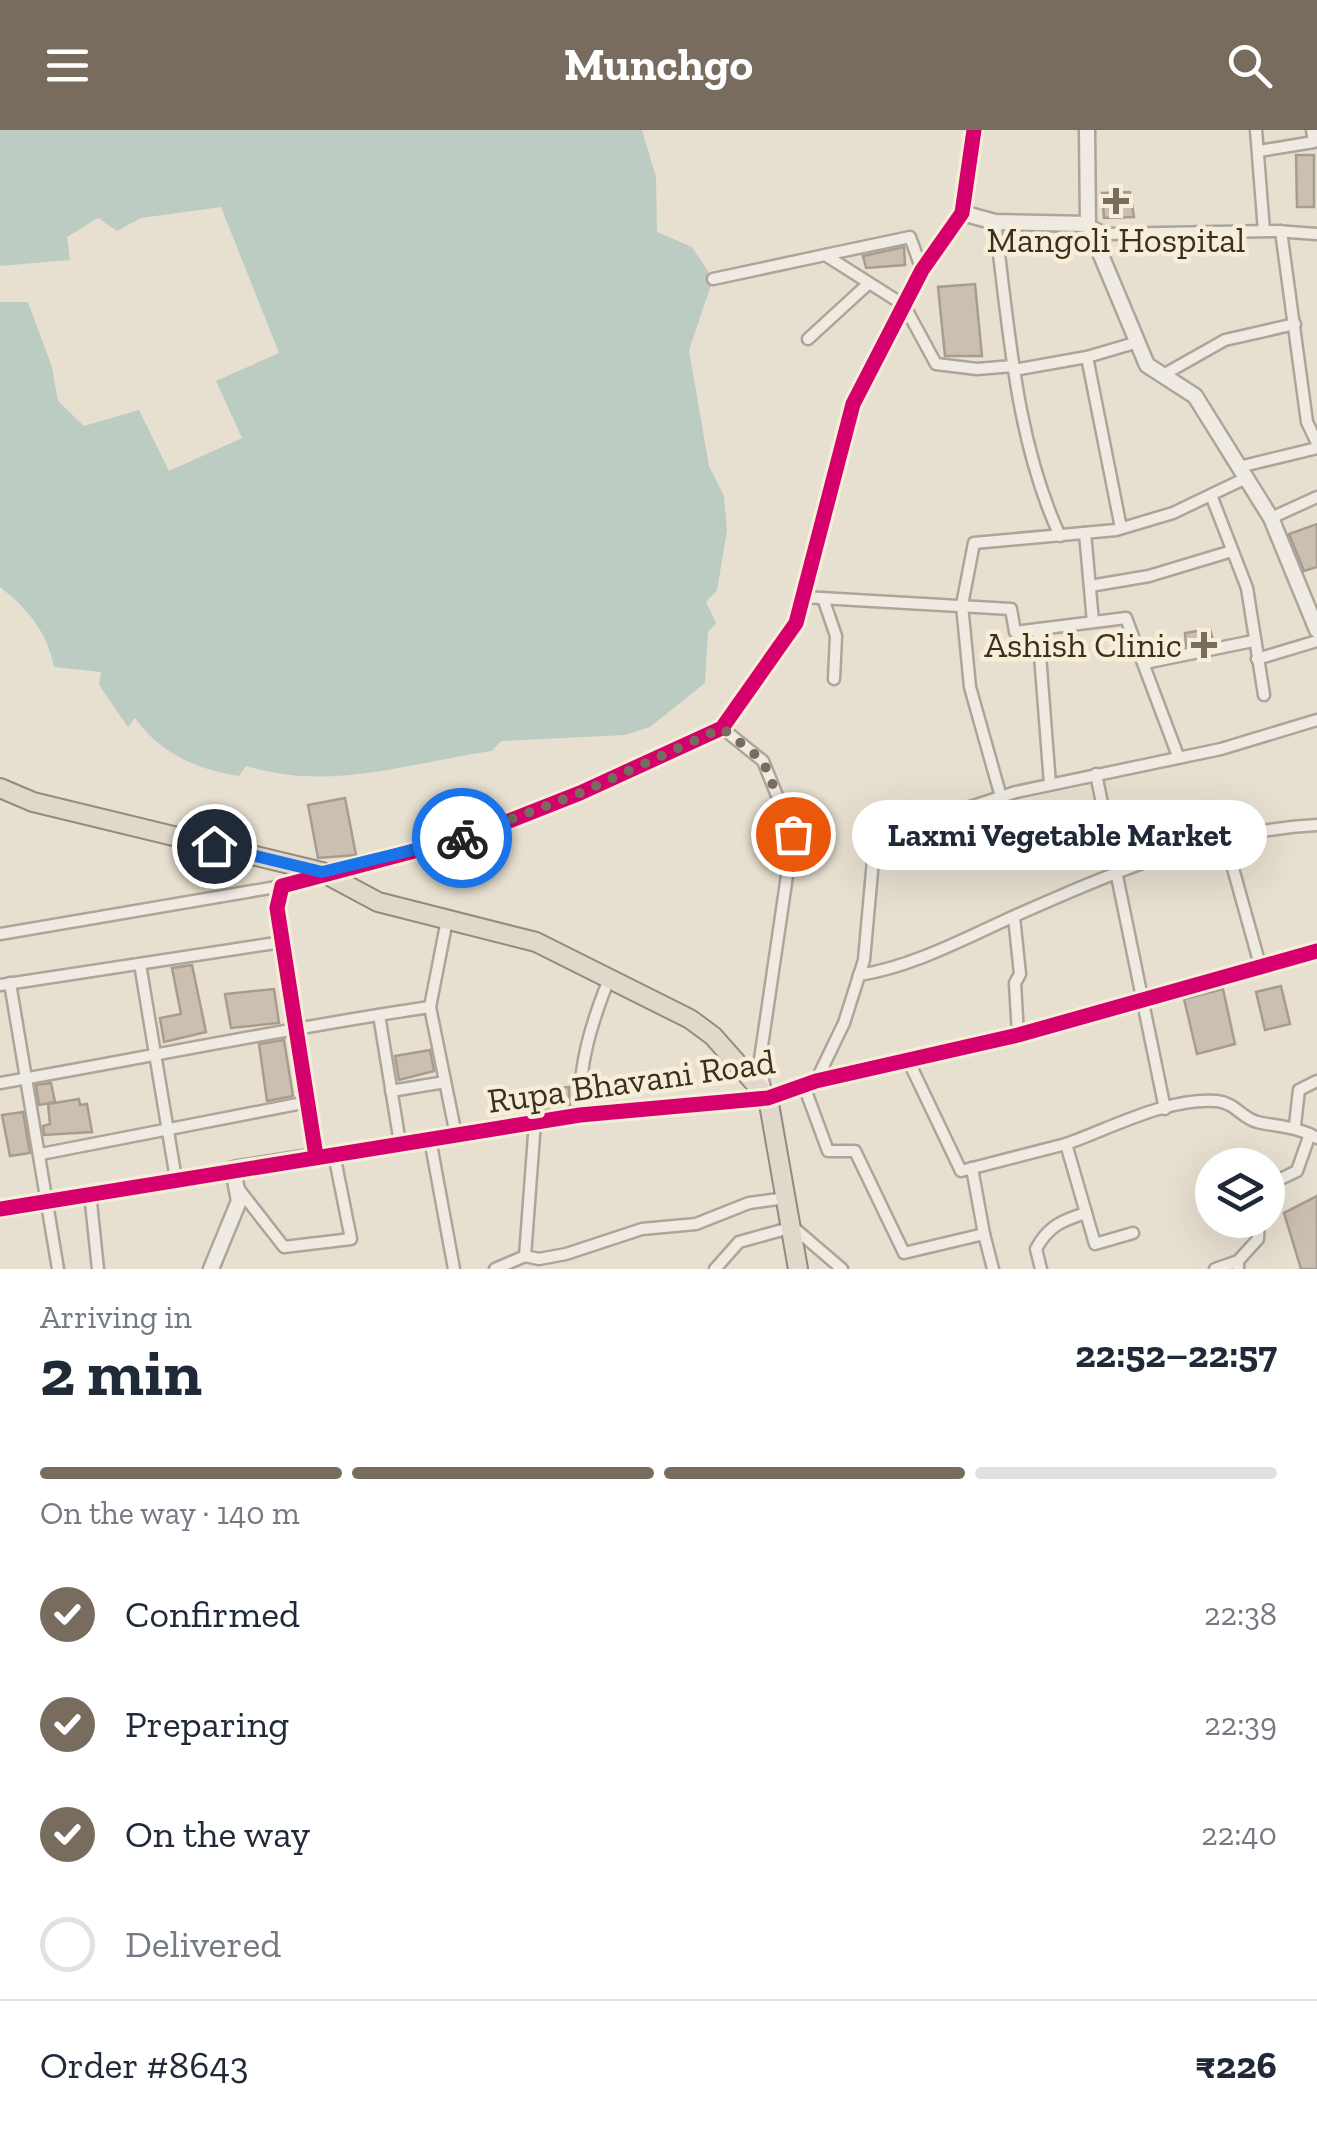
<!DOCTYPE html>
<html lang="en">
<head>
<meta charset="utf-8">
<style>
  body { margin:0; font-family:"Zilla Slab",serif; background:#f6f6f7; color:#1f2937; height:100vh; display:flex; flex-direction:column; font-size:38px; white-space:nowrap }
  * { box-sizing:border-box; margin:0 }
  p { font-size:32px; color:#747a83 }
  .icon { flex:none; width:55px; height:55px; fill:none; stroke:currentColor; stroke-width:2; stroke-linecap:round; stroke-linejoin:round }
  .map { position:relative; height:1139px; overflow:hidden }
  .panel { display:flex; flex-direction:column; background:#fff; flex:1 }
  .panel>* { flex:none }
  .buttons { position:absolute; left:1195px; top:1018px; display:grid; gap:20px }
  .buttons a { display:grid; place-items:center; width:90px; height:90px; border-radius:50%; background:#fff; box-shadow:0 10px 40px #0002; font-size:50px }
  .pin { position:absolute; display:grid; place-items:center; width:85px; height:85px; color:#fff; margin:-42px; border:5px solid #fff; border-radius:50%; box-shadow:0 2px 10px #0007 }
  .courier { position:absolute; display:grid; place-items:center; width:100px; height:100px; margin:-50px; border:8px solid #1a73e8; border-radius:50%; background:#fff; color:#222; box-shadow:0 2px 12px #0007 }
  .bubble { position:absolute; height:70px; border-radius:35px; background:#fff; box-shadow:0 10px 40px #0002; font-size:32px; font-weight:700; line-height:70px; text-align:center }
  .summary em { font-style:normal; font-weight:700 }
  .summary div { display:flex; flex-direction:column-reverse }
  .summary { display:flex; align-items:center; justify-content:space-between; height:170px; padding:0 40px }
  h1 { font-size:65px; font-weight:700; line-height:75px }
  .bar { display:grid; grid-template-columns:repeat(4,1fr); gap:15px 10px; align-content:center; height:120px; padding:0 40px }
  .bar i { height:12px; border-radius:8px; background:#e0e1e3 }
  .bar .selected { background:#786c5e }
  .bar p { grid-column:span 4 }
  .line { display:flex; align-items:center; gap:25px; padding:0 40px; border-top:2px solid #e0e1e3 }
  .line div { flex:1 }
  ol { padding:0 40px; list-style:none }
  li { display:flex; align-items:center; gap:30px; height:110px }
  li p { margin-inline-start:auto }
  li .icon { padding:10px; border-radius:50%; background:#786c5e; color:#fff; stroke-width:4 }
  li:last-child { color:#747a83 }
  li i { width:55px; height:55px; border:5px solid #e0e1e3; border-radius:50% }
  header { display:flex; justify-content:space-between; align-items:center; height:130px; padding:0 40px; background:#786c5e; color:#fff; font-size:45px; font-weight:700 }
  .map>svg:first-child { display:block }
</style>
</head>
<body>
<header><svg class="icon" aria-label="menu" viewBox="0 0 24 24"><path d="M4 6h16M4 12h16M4 18h16"/></svg>Munchgo<svg class="icon" aria-label="search" viewBox="0 0 24 24"><circle cx="10" cy="10" r="6"/><path d="M15 15l6 6"/></svg></header>
<div class="map">
<svg width="1317" height="1139" viewBox="0 0 1317 1139">
  <rect width="100%" height="100%" fill="#e7e0d1"/>
  <path fill="#bcccc2" d="M0,0H642L656,47L657,102L692,117L713,149L689,220L709,336L724,366L727,401L717,460L706,472L716,493L708,502L705,553L650,597L625,605L501,611L492,621C408,633 331,662 246,636L239,646C198,640 159,623 135,588L128,597L99,555L101,542L54,537C47,502 28,479 0,457V172H28L52,237L58,271L84,296L139,280L169,341L242,308L216,251L279,223L221,77L141,88L117,101L98,88L67,107L70,130L0,136Z"/>
  <g fill="#cbbfb2" stroke="#a89c90" stroke-width="2.5">
    <path d="M1296,25H1314V77H1297Z"/>
    <path d="M1130,62L1134,87L1104,88L1102,63Z"/>
    <path d="M904,117L905,135L866,138L863,126Z"/>
    <path d="M975,154L982,226H945L938,157Z"/>
    <path d="M1317,394V437L1304,441L1289,404Z"/>
    <path d="M1210,499L1213,510L1186,516L1185,503Z"/>
    <path d="M345,668L356,725L318,728L308,675Z"/>
    <path d="M192,835L206,902L164,912L160,888L181,884L172,838Z"/>
    <path d="M1281,856L1290,894L1265,900L1256,862Z"/>
    <path d="M274,859L279,893L231,898L225,864Z"/>
    <path d="M1223,859L1235,914L1197,924L1184,869Z"/>
    <path d="M284,910L293,966L267,971L259,914Z"/>
    <path d="M430,920L434,941L399,950L395,926Z"/>
    <path d="M51,953L55,972L39,975L36,955Z"/>
    <path d="M569,957L570,978L545,982L544,959Z"/>
    <path d="M79,969L80,975L87,974L92,1002L44,1005L43,996L50,994L48,974Z"/>
    <path d="M23,982L30,1023L10,1026L2,985Z"/>
    <path d="M1317,1066V1139H1301L1284,1083Z"/>
  </g>
  <g fill="none" stroke-linecap="round" stroke-linejoin="round">
    <g stroke="#ada599" stroke-width="15">
      <g id="minor">
        <path d="M1256,0L1264,101"/>
        <path d="M1259,21L1314,12L1312,0"/>
        <path d="M995,92C1009,197 1015,309 1060,406"/>
        <path d="M1089,95L1106,104L1276,101L1317,104"/>
        <path d="M1281,101L1307,292L1317,313"/>
        <path d="M825,125L910,107L922,140"/>
        <path d="M713,149L825,125L904,175L936,234L977,239L1013,236"/>
        <path d="M808,209L868,154"/>
        <path d="M1087,227L1121,398"/>
        <path d="M1014,240L1087,227L1138,212"/>
        <path d="M1163,245L1225,210L1295,194"/>
        <path d="M1239,337L1317,318"/>
        <path d="M1211,365L1247,458L1264,565"/>
        <path d="M1271,388L1317,367"/>
        <path d="M1085,403L1093,492"/>
        <path d="M1090,456L1149,446L1232,421"/>
        <path d="M803,467L1011,479L1015,502L1126,488L1178,626"/>
        <path d="M823,468L836,506L834,549"/>
        <path d="M1038,499L1050,654"/>
        <path d="M1257,529L1317,511"/>
        <path d="M1145,533L1253,511"/>
        <path d="M1096,644L1165,979"/>
        <path d="M1001,667L970,557L962,475L974,413L1116,400L1173,383L1246,348"/>
        <path d="M1224,706L1260,835"/>
        <path d="M1014,787L1020,844L1015,853L1018,905"/>
        <path d="M447,790L430,877L456,1005"/>
        <path d="M0,804L282,756"/>
        <path d="M140,834L176,1049"/>
        <path d="M859,845C911,837 962,810 1010,788C1110,744 1206,701 1317,695"/>
        <path d="M10,853L58,1139"/>
        <path d="M0,855L282,812"/>
        <path d="M379,885L400,1013"/>
        <path d="M908,930L961,1041L1066,1014"/>
        <path d="M816,951L844,893L864,830L875,708L1016,662L1221,619L1317,590"/>
        <path d="M0,953C144,928 286,898 430,877"/>
        <path d="M804,956L828,1021H855L904,1123L984,1104L993,1139"/>
        <path d="M391,961L445,952"/>
        <path d="M580,985C578,936 591,894 609,849"/>
        <path d="M1295,995L1299,960L1317,951"/>
        <path d="M430,1009L454,1139"/>
        <path d="M41,1024L308,972"/>
        <path d="M316,1026L580,985L768,968L759,936L793,705L763,631L722,598"/>
        <path d="M972,1038L984,1104"/>
        <path d="M1268,1055L1297,1041L1310,1004"/>
        <path d="M238,1058L284,1117L351,1109L334,1024"/>
        <path d="M90,1063L98,1139"/>
        <path d="M0,1079L233,1039"/>
        <path d="M1133,1103L1095,1114L1066,1014C1111,998 1168,967 1217,971C1235,973 1242,988 1257,992C1280,997 1296,996 1317,1008"/>
        <path d="M525,1126L535,992"/>
        <path d="M495,1139L525,1126L539,1129L566,1124L642,1099L696,1094L749,1073L786,1068"/>
        <path d="M715,1139L739,1112L793,1097L842,1139"/>
        <path d="M1041,1139L1036,1119C1048,1096 1063,1090 1086,1083"/>
        <path d="M1215,1139L1238,1131"/>
        <path d="M1238,1139V1131L1258,1109L1259,1090"/>
      </g>
    </g>
    <g stroke="#ada599" stroke-width="19">
      <g id="tertiary">
        <path d="M1087,0L1088,94L1147,235L1195,266L1271,388L1317,500"/>
        <path d="M962,83L995,92L1088,94"/>
        <path d="M768,968L816,951L1018,905L1317,821"/>
        <path d="M211,1139L239,1071L233,1039L316,1026L277,778L282,756L471,706L580,663L722,598L796,493L853,274L922,140L962,83L974,0"/>
      </g>
    </g>
    <g stroke="#928b80" stroke-width="22">
      <path id="trunk" d="M0,658L33,672L322,742L378,772L536,812L690,889L713,906L768,968L798,1139"/>
    </g>
    <use href="#minor" stroke="#efebe3" stroke-width="10"/>
    <use href="#tertiary" stroke="#efebe3" stroke-width="14"/>
    <use href="#trunk" stroke="#e0d9cb" stroke-width="18"/>
    <g stroke="#f7eed8" stroke-width="21">
      <g id="cycleway">
        <path d="M316,1026L277,778L282,756L471,706L580,663L722,598L796,493L853,274L922,140L962,83L974,0"/>
        <path d="M0,1079L580,985L768,968L816,951L1018,905L1317,821"/>
      </g>
    </g>
    <use href="#cycleway" stroke="#d6006c" stroke-width="15"/>
  </g>
  <g fill="none" stroke-linecap="round" stroke-linejoin="round">
    <path stroke="#786c5e" stroke-width="10" stroke-dasharray="0 18" d="M462,708L580,663L722,598L763,631L793,704"/>
    <path stroke="#1a73e8" stroke-width="12" d="M214,716L322,742L462,708"/>
  </g>
  <g fill="#786c5e" stroke="#f7eed8" stroke-width="4">
    <path d="M1111 56h10v10h10v10h-10v10h-10v-10h-10v-10h10z"/>
    <path d="M1199 500h10v10h10v10h-10v10h-10v-10h-10v-10h10z"/>
  </g>
  <g text-anchor="middle" dominant-baseline="central" stroke-width="9" stroke-linejoin="round" paint-order="stroke">
    <g font-size="35" fill="#3d2e20" stroke="#f7eed8">
      <text x="1116" y="110">Mangoli Hospital</text>
      <text x="1182" y="515" text-anchor="end">Ashish Clinic</text>
    </g>
    <g font-size="35" fill="#3d2e20" stroke="#f7eed8">
      <text transform="translate(631 951) rotate(-8)">Rupa Bhavani Road</text>
    </g>
  </g>
</svg>
<div class="buttons">
<a><svg class="icon" aria-label="layers" viewBox="0 0 24 24"><path d="M12 4l9 5-9 5-9-5zM3 14l9 5 9-5"/></svg></a>
</div>
<div class="pin" style="left:793px;top:704px;background:#ea580c"><svg class="icon" aria-label="bag" viewBox="0 0 24 24"><path d="M5 8h14l-1 12H6zM9 8a3 3 0 0 1 6 0"/></svg></div>
<div class="pin" style="left:214px;top:716px;background:#1f2937"><svg class="icon" aria-label="home" viewBox="0 0 24 24"><path d="M3 11l9-7 9 7M6 9v11h12V9"/></svg></div>
<div class="courier" style="left:462px;top:708px"><svg class="icon" aria-label="bike" viewBox="0 0 24 24"><circle cx="6" cy="16" r="4"/><circle cx="18" cy="16" r="4"/><path d="M6 16l4-8h5l3 8M10 8l3 8H6M13 5h3"/></svg></div>
<div class="bubble" style="left:852px;top:670px;width:415px">Laxmi Vegetable Market</div>
</div>
<section class="panel">
<div class="summary"><div><h1>2 min</h1><p>Arriving in</p></div><em>22:52–22:57</em></div>
<div class="bar"><i class="selected"></i><i class="selected"></i><i class="selected"></i><i></i><p>On the way · 140 m</p></div>
<ol>
<li><svg class="icon" aria-label="check" viewBox="0 0 24 24"><path d="M5 12l5 5 9-10"/></svg>Confirmed<p>22:38</p></li>
<li><svg class="icon" aria-label="check" viewBox="0 0 24 24"><path d="M5 12l5 5 9-10"/></svg>Preparing<p>22:39</p></li>
<li><svg class="icon" aria-label="check" viewBox="0 0 24 24"><path d="M5 12l5 5 9-10"/></svg>On the way<p>22:40</p></li>
<li><i></i>Delivered</li>
</ol>
<div class="line" style="height:130px"><div>Order #8643</div><b>₹226</b></div>
</section>
</body>
</html>
